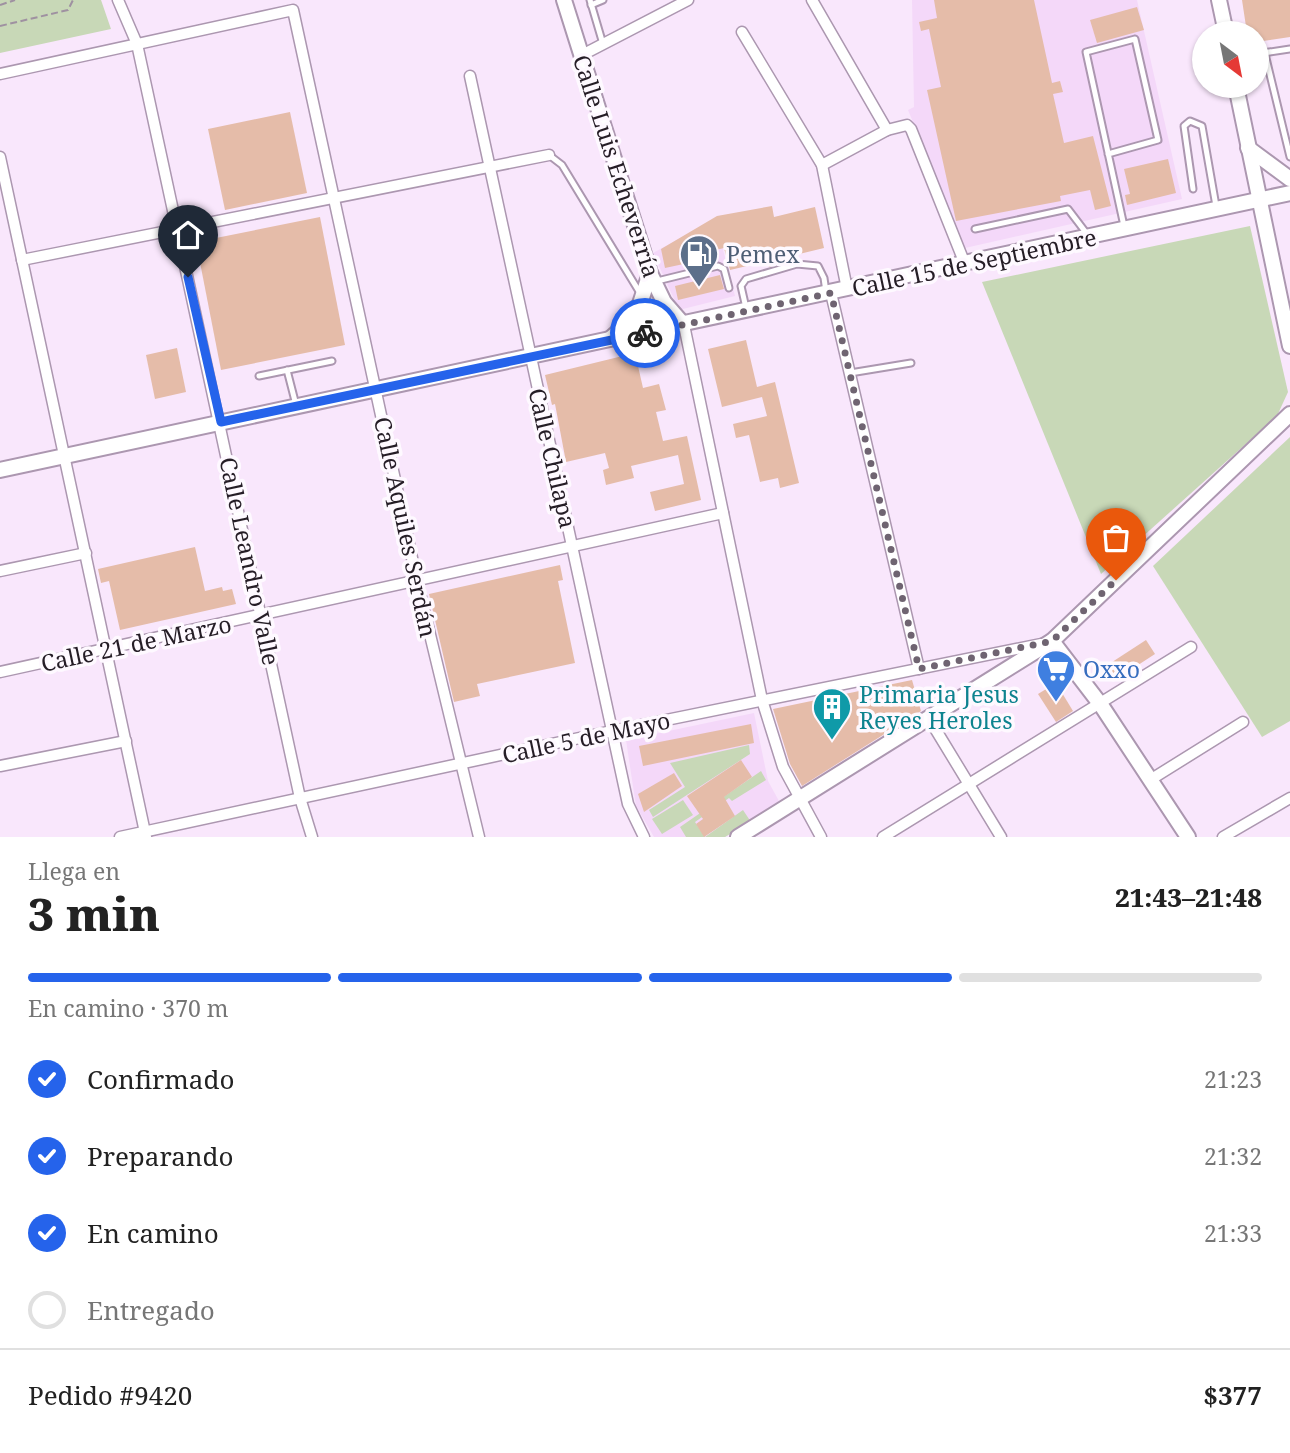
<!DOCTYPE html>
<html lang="es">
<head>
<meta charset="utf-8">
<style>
  body { margin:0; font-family:"Noto Serif",serif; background:#f2f2f2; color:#222; height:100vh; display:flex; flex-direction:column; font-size:26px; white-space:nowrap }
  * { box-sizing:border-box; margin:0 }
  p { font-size:23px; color:#767676 }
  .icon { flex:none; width:38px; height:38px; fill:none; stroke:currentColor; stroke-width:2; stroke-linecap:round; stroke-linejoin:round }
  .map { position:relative; height:837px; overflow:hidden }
  .sheet { display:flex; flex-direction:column; background:#fff; flex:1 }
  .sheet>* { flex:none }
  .needle { width:46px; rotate:148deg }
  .tools { position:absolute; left:1192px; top:21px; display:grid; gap:14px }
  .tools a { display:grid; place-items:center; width:77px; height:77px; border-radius:50%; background:#fff; box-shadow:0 2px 5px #0004; font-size:35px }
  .pin { position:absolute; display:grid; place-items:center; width:60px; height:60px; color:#fff; margin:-72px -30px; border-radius:50% 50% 50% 0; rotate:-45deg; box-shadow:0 0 7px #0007 }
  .pin .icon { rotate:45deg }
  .courier { position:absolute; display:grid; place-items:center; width:70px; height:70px; margin:-35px; border:5px solid #2563eb; border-radius:50%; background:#fff; color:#222; box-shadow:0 2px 9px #0007 }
  .overview em { font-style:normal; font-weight:800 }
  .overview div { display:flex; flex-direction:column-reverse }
  .overview { display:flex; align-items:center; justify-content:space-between; height:119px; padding:0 28px }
  h1 { font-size:46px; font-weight:800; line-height:52px }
  .bar { display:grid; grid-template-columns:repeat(4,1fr); gap:10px 7px; align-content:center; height:84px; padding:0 28px }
  .bar i { height:9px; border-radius:5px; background:#e0e0e0 }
  .bar .on { background:#2563eb }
  .bar p { grid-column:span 4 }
  .line { display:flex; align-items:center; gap:18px; padding:0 28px; border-top:2px solid #e0e0e0 }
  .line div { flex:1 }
  ol { padding:0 28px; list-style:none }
  li { display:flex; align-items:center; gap:21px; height:77px }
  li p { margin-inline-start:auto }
  li .icon { padding:7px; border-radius:50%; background:#2563eb; color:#fff; stroke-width:4 }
  li:last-child { color:#767676 }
  li i { width:38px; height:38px; border:4px solid #e0e0e0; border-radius:50% }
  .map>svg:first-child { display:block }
</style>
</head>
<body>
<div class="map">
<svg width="1290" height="837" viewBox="0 0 1290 837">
  <rect width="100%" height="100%" fill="#f9e7fc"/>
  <g fill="#f4d8f9">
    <path d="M912,0H1137L1182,199L965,248L908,110L914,107Z"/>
    <path d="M715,219L735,296L679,310L653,253Z"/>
    <path d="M754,713L768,781L779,801L725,837H654L636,806L626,740Z"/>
  </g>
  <g fill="#c8d8b7">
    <path d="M0,0H101L111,29L0,53Z"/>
    <path d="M1250,226L1288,392L1277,416L1101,574L982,282Z"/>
    <path d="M1290,437V721L1262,737L1153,566Z"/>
    <path d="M749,745L750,754L653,817L649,810L685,787L670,763Z"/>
    <path d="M761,771L766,780L732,801L729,798L695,822L705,837L743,810L751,822L725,837H686L680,827Z"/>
    <path d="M683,800L693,815L662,834L652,819Z"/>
  </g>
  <g fill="#e5bca9">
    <path d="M934,0H1034L1052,83L1060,81L1063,92L1053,94L1064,143L1093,136L1111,206L1095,210L1090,190L1060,196L1061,201L956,221L927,90L941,87L929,29L921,31L919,22L937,18Z"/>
    <path d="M1242,0H1290V37L1256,42V33H1247Z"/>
    <path d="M1137,7L1144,30L1097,43L1090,20Z"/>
    <path d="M290,112L307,193L225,210L208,129Z"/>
    <path d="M1168,159L1176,193L1127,205L1125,195L1130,194L1124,169Z"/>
    <path d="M772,206L774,217L815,207L824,248L787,257L788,261L769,267L768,261L730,270L724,248L703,253V256L692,259L693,262L665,268L661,249L717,216Z"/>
    <path d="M320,217L345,345L221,370L196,242Z"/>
    <path d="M720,275L724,289L678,300L675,286Z"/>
    <path d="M746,340L757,387L775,382L799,483L780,488L778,478L760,482L749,435L736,438L733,424L767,416L762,397L722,407L708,349Z"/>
    <path d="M177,348L186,392L155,399L146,355Z"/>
    <path d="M639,352L642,365L638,366L643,388L659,384L666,410L656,412L663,441L687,436L701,500L655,511L650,492L684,484L678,455L631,466L634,478L606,485L603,470L609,468L605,453L566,462L555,404L552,405L545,375Z"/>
    <path d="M195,547L205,591L222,587L223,591L232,589L236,604L120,630L109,581L101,583L98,569Z"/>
    <path d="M560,565L563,580L558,581L575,663L477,684L480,696L454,702L429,594Z"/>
    <path d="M1146,640L1155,654L1115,680L1106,666Z"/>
    <path d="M912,680L921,711L802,786L790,764L773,709Z"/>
    <path d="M1056,683L1073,711L1056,722L1038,694Z"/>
    <path d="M751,724L754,743L643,766L639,746Z"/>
    <path d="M741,760L752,777L724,797L735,816L704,837L696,824L703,819L687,796Z"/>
    <path d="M674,773L682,786L644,812L638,794Z"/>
  </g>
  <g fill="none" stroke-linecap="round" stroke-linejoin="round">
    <g stroke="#ac97b0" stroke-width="9">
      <g id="lane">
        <path d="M590,0L603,44"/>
        <path d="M591,5L603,0"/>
        <path d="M1256,54L1290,49"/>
        <path d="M1265,54L1290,157"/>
        <path d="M1108,154L1158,140L1135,39L1086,52C1099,110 1111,168 1124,226"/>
        <path d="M549,155L562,165L640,293"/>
        <path d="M1193,189L1184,126L1190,121L1202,126L1216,206"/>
        <path d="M975,229L1068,209L1087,234"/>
        <path d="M657,281L718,266L724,269L729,288"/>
        <path d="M746,308L741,286L746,279L797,264L818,266L824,278L826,292"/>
        <path d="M287,370L296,405"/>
        <path d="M850,373L911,363"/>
        <path d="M259,376L332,361"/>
      </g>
    </g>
    <g stroke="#ac97b0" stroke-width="13">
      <g id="street">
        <path d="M118,0L137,44L300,798L312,837"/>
        <path d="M812,0L887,130"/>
        <path d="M742,32L822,165L847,289"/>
        <path d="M582,55L688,0"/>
        <path d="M0,74L293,10L417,581L479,837"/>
        <path d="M470,76L628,804L644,837"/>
        <path d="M0,157L146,837"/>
        <path d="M822,165L887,130L907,125L911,129L965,264"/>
        <path d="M22,260L549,155"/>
        <path d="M831,293L919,669"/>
        <path d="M684,325L762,700L783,767L821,837"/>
        <path d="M0,571L86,553"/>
        <path d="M0,672L723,513"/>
        <path d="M928,717L1001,837"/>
        <path d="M0,766L126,741"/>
        <path d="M1150,780L1243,722"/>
        <path d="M120,837L612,731L1041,644"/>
        <path d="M883,837L1191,647"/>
        <path d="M1223,837L1290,798"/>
      </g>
    </g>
    <g stroke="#ac97b0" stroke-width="18">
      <g id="secondary">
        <path d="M564,0L650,273L664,302L684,325"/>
        <path d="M1219,0L1226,33"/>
        <path d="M1236,86L1290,346"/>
        <path d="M1248,148L1290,179"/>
        <path d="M611,338L636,316L650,273"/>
        <path d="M0,470L1290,193"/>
        <path d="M1052,641L1101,705L1188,837"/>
        <path d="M738,837L1052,641L1290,414"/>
      </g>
    </g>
    <g stroke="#9f91a1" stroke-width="2" stroke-dasharray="7 3.5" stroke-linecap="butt">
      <path d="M0,5L15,0"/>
      <path d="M0,26L68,10L73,0"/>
    </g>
    <use href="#lane" stroke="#fff" stroke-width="5"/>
    <use href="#street" stroke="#fff" stroke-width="10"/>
    <use href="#secondary" stroke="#fff" stroke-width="14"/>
  </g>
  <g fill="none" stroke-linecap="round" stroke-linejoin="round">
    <path stroke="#6f6471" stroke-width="7" stroke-dasharray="0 12.6" d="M645,333L831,293L919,669L1052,641L1116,580"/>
    <path stroke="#2563eb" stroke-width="9" d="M188,277L221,422L645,333"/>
  </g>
  <defs>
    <g id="fuel-pin" transform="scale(2.0125)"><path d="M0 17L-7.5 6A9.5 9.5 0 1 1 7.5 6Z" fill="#5c6f8a" stroke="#fef9ff"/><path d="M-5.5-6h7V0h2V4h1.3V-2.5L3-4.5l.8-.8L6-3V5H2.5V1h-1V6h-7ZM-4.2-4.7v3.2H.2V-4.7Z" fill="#fff"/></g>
    <g id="supermarket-pin" transform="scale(2.0125)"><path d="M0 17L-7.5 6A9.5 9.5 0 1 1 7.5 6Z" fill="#3f7fe0" stroke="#fef9ff"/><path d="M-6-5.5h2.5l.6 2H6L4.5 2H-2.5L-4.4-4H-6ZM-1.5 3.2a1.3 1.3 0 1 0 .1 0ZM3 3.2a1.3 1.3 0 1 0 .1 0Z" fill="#fff"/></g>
    <g id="building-pin" transform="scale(2.0125)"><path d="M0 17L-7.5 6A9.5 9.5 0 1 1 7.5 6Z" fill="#0f9aa8" stroke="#fef9ff"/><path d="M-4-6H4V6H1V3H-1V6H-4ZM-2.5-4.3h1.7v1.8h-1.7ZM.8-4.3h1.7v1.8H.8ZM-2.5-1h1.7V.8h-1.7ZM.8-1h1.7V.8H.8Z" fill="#fff"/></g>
  </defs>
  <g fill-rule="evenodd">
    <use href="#fuel-pin" x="699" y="254"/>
    <use href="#supermarket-pin" x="1056" y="669"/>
    <use href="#building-pin" x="832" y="707"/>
  </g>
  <g text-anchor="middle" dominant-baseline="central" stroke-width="7" stroke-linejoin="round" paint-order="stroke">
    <g font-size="23" fill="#251d26" stroke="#fef9ff">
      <text transform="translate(617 166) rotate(72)">Calle Luis Echeverría</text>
      <text transform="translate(974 262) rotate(-12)">Calle 15 de Septiembre</text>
      <text transform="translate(553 458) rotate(77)">Calle Chilapa</text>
      <text transform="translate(406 527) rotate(78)">Calle Aquiles Serdán</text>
      <text transform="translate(250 561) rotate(78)">Calle Leandro Valle</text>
      <text transform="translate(136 643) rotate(-12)">Calle 21 de Marzo</text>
      <text transform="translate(586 737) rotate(-12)">Calle 5 de Mayo</text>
    </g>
    <g font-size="23" fill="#4e5e75" stroke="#fef9ff" text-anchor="start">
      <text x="726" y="254">Pemex</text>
    </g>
    <g font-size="23" fill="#366cbe" stroke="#fef9ff" text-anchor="start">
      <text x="1083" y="669">Oxxo</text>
    </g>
    <g font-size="23" fill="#0d838f" stroke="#fef9ff" text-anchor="start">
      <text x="859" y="694">Primaria Jesus<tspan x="859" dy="26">Reyes Heroles</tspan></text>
    </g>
  </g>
</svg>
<div class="tools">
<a><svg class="needle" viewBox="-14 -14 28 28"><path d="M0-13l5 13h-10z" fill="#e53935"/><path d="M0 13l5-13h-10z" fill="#767676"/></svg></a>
</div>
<div class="pin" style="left:1116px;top:580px;background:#ea580c"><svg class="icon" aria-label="bag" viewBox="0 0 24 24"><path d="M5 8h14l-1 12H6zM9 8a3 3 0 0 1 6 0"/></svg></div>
<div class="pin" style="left:188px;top:277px;background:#1f2937"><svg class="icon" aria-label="home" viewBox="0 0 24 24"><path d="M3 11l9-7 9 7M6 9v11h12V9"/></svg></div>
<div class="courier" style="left:645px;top:333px"><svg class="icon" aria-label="bike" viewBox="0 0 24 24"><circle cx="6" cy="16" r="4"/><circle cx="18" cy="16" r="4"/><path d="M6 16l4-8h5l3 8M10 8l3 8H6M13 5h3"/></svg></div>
</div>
<section class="sheet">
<div class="overview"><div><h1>3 min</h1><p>Llega en</p></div><em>21:43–21:48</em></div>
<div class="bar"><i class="on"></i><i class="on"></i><i class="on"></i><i></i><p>En camino · 370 m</p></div>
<ol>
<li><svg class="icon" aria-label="check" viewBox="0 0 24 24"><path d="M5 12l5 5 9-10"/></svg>Confirmado<p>21:23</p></li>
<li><svg class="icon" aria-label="check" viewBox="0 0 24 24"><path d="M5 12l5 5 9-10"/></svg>Preparando<p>21:32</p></li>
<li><svg class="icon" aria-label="check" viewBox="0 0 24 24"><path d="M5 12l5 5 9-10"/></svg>En camino<p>21:33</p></li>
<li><i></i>Entregado</li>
</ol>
<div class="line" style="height:91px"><div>Pedido #9420</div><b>$377</b></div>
</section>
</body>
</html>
